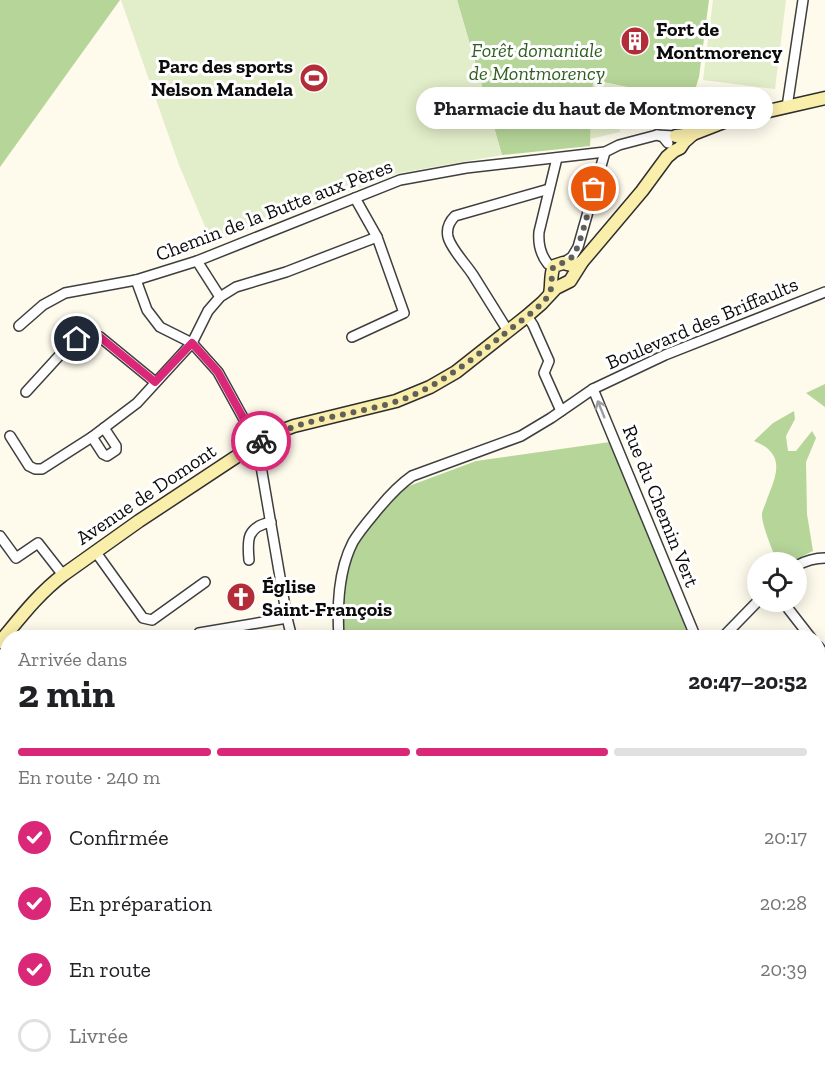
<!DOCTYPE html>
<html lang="fr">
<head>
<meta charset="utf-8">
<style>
  body { margin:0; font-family:"Zilla Slab",serif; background:#f2f2f2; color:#202124; height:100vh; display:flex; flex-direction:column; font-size:22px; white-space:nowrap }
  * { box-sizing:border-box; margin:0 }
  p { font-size:20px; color:#757577 }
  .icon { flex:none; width:33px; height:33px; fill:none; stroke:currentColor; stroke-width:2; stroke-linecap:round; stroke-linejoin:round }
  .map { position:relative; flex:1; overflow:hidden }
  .drawer { position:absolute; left:0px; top:630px; width:825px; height:452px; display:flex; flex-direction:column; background:#fff; border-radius:24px 24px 0 0; box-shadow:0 3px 15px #0003 }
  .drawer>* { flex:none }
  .fabs { position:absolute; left:747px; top:552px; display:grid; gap:12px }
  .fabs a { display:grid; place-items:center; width:60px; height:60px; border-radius:50%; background:#fff; box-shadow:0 3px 15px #0003; font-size:30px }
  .pin { position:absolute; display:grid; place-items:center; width:51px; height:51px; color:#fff; margin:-26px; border:3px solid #fff; border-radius:50%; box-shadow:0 2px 6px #0007 }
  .courier { position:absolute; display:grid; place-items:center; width:60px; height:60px; margin:-30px; border:4px solid #db2777; border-radius:50%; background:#fff; color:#222; box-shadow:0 2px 8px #0007 }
  .bubble { position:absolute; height:42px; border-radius:21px; background:#fff; box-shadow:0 3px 15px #0003; font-size:20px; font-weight:700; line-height:42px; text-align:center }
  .head em { font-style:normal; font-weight:700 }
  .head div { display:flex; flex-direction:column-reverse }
  .head { display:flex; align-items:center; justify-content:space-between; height:102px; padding:0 18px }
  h1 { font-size:39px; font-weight:700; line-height:45px }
  .bar { display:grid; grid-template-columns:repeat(4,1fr); gap:9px 6px; align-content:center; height:72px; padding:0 18px }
  .bar i { height:8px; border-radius:4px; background:#e0e0e0 }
  .bar .on { background:#db2777 }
  .bar p { grid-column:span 4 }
  ol { padding:0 18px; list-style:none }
  li { display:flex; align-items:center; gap:18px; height:66px }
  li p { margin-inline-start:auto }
  li .icon { padding:6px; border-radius:50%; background:#db2777; color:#fff; stroke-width:4 }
  li:last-child { color:#757577 }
  li i { width:33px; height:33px; border:3px solid #e0e0e0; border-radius:50% }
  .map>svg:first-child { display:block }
</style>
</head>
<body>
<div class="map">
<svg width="825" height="1081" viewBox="0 0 825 1081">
  <rect width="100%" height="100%" fill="#fefaec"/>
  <g fill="#b6d599">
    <path d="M0,0H120L0,167Z"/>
    <path d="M457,0H709L699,77L695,90L678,98L594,80L590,146L502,155Z"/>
    <path d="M825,384V407L806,393Z"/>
    <path d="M794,411L795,419L786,436L788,451H796L812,431L816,438L806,462L807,514L813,551L791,562H777C773,551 761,524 762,513C763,509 766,503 767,499C777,474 786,454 754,441L773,423Z"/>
    <path d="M610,442L691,637L340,638L344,587L357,541L401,489L476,461Z"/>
    <path d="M21,1074H487V1081H16Z"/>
  </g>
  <g fill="#e2edc9">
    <path d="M121,0H457L502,155L399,173L212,243L179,165Z"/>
    <path d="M713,0H786L775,89L703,80Z"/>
    <path d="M593,80L627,87L619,118L620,132L590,139Z"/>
  </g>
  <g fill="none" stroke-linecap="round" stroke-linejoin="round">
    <g stroke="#3f3f3f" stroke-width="12">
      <g id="minor">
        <path d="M787,107L803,0"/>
        <path d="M668,143L663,137L657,135L674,136"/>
        <path d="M197,261L220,297"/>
        <path d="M563,263L572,257L578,247L605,152"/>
        <path d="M548,264C540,254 538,244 539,232L557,158"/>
        <path d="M136,280L147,310L160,327L192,343L218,372L257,443L287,618L292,638"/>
        <path d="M527,316L533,325L549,361L544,373L561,411"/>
        <path d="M19,326L43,305L65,293L136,280L197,261L400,180L466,168L605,152L619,145L657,135"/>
        <path d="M508,331C496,312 485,294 473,275C466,264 451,249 448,237C446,228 449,222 455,216L549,189"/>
        <path d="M352,337L404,313L377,237L355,198"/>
        <path d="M593,389L696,638"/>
        <path d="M26,392L69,345L77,339L87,335L100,337L155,382"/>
        <path d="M10,436L29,466L35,469H42L92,437L137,403L192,343L208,311L220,297L236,287L286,272L377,237"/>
        <path d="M92,437L103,454L107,456L116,450V446L104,428"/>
        <path d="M0,536L16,558L38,543L63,575"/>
        <path d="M95,551L143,618L152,620L205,582"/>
        <path d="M249,560C247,539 247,527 271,522"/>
        <path d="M796,566C805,561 815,558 825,558"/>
        <path d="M783,602L811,638"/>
        <path d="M199,633L287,618"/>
        <path d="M339,638C337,606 338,571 353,542C360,530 370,519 379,508C389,496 399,485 412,476L521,436L551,418L593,389L665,355L825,292"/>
        <path d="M722,638L758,601"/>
        <path d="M818,646L825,655"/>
        <path d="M0,704H8"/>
        <path d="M818,723L825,717"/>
        <path d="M818,792L825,801"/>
        <path d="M0,804L8,797"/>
        <path d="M0,911L8,918"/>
        <path d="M818,966L825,967"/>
        <path d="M0,1006L8,1013"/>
        <path d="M491,1074V1081"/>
        <path d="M573,1074L577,1081"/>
        <path d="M763,1074L762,1076L765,1081"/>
        <path d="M598,1081L599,1074"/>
        <path d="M819,1081L818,1064L825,1043"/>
      </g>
    </g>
    <g stroke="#2e2e2e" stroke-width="15">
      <g id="secondary">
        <path d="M676,136L693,134L729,120L825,98"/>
        <path d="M550,294C552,285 550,274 554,266L563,263C571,265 574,267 582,262"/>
        <path d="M0,642C20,618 38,594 63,575L139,521L257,443L278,432L294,426L396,401L430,387L456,372L527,316L542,303L556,288L570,281L582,262L642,191L667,157L674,151L680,148L684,142L693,134"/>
      </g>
    </g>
    <use href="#minor" stroke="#fff" stroke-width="9"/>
    <use href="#secondary" stroke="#faeeab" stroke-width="12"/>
  </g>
  <defs><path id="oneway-shaft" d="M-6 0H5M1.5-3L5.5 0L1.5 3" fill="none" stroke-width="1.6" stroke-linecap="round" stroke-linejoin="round" transform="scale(1.5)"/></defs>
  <use stroke="#9e9e9e" href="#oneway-shaft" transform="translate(601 409) rotate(-112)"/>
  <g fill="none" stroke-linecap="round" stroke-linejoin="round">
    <path stroke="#615f5a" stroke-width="6" stroke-dasharray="0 10.8" d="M261,441C304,417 352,416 398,401C438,387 470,361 503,335C514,325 546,305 550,292C553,284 551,277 552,269C558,262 566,264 572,257C580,249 590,203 594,189"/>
    <path stroke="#db2777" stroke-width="8" d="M77,339L87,335L100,337L155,382L192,343L218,372L257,443L261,441"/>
  </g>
  <defs>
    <g id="building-disc" transform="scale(1.5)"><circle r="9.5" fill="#b32d39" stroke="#fff"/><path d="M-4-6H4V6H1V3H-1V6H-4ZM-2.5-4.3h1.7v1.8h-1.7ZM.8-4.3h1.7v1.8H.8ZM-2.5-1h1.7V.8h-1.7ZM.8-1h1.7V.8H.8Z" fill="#fff"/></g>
    <g id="stadium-disc" transform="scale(1.5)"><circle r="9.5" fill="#b32d39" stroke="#fff"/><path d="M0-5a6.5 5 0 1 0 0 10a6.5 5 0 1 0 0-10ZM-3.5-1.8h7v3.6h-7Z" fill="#fff"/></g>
    <g id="church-disc" transform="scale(1.5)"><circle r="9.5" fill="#b32d39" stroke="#fff"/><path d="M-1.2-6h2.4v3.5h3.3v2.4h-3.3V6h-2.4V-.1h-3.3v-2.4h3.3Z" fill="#fff"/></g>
  </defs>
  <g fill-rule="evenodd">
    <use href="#building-disc" x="635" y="41"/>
    <use href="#stadium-disc" x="314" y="78"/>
    <use href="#church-disc" x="241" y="597"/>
  </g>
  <g text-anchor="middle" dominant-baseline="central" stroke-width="6" stroke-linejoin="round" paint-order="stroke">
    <g font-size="20" font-weight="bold" fill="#0c0c0c" stroke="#fff" text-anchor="start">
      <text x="656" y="29">Fort de<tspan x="656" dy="23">Montmorency</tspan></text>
      <text x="293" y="66" text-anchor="end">Parc des sports<tspan x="293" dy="23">Nelson Mandela</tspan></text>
      <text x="262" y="586">Église<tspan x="262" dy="23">Saint-François</tspan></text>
    </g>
    <g font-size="20" font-style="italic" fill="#305f21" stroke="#fff">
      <text x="537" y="50">Forêt domaniale<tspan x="537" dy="23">de Montmorency</tspan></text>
    </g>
    <g font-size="20" fill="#0c0c0c" stroke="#fff">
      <text transform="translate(274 210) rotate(-21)">Chemin de la Butte aux Pères</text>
      <text transform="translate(702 323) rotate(-23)">Boulevard des Briffaults</text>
      <text transform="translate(146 494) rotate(-34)">Avenue de Domont</text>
      <text transform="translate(661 506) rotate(68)">Rue du Chemin Vert</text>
    </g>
  </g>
</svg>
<div class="fabs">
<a><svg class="icon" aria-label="locate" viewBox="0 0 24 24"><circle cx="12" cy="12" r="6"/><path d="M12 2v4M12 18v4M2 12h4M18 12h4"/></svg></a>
</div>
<div class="pin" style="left:594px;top:189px;background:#ea580c"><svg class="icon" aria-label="bag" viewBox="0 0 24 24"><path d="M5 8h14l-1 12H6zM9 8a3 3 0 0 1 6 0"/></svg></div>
<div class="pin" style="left:77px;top:339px;background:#1f2937"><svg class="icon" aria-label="home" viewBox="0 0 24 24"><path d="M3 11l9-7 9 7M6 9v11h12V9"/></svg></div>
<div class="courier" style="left:261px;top:441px"><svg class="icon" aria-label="bike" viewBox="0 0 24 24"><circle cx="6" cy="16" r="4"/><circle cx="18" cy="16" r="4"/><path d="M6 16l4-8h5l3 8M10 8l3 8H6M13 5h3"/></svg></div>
<div class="bubble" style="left:416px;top:87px;width:357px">Pharmacie du haut de Montmorency</div>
<section class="drawer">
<div class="head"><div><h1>2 min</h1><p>Arrivée dans</p></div><em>20:47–20:52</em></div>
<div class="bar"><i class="on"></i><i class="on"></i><i class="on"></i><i></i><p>En route · 240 m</p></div>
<ol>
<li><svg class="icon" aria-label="check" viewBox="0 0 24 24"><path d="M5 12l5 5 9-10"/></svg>Confirmée<p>20:17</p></li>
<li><svg class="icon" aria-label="check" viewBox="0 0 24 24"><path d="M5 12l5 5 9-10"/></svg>En préparation<p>20:28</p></li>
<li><svg class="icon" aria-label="check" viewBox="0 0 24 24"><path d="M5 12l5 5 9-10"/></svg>En route<p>20:39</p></li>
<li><i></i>Livrée</li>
</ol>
</section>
</div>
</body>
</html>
